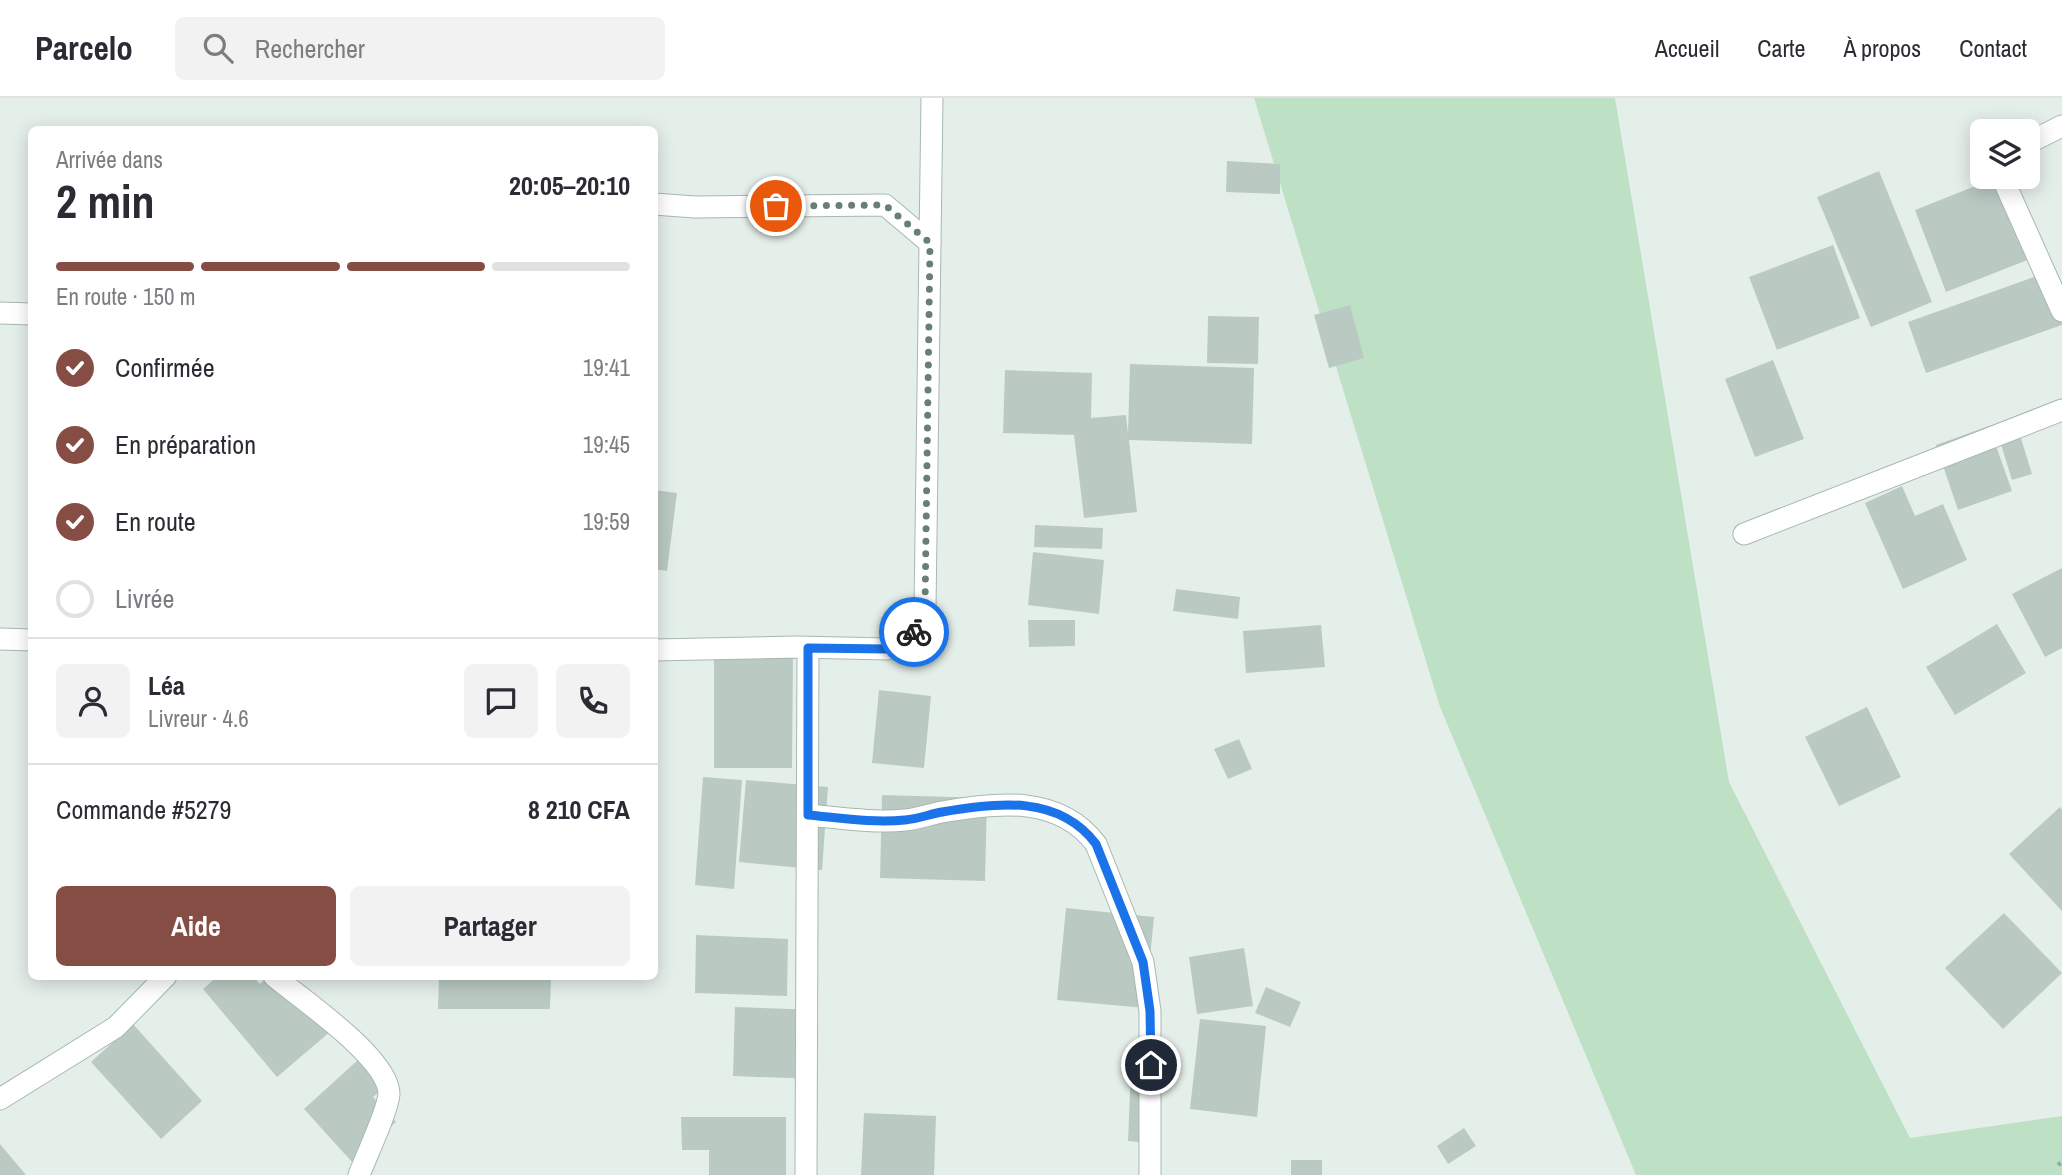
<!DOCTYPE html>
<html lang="fr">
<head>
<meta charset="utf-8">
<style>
  body { margin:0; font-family:"Archivo Narrow",sans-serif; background:#f2f2f3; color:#2b2b33; height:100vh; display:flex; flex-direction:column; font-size:26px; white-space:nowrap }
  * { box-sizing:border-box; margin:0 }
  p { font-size:23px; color:#7c7c81 }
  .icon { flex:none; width:38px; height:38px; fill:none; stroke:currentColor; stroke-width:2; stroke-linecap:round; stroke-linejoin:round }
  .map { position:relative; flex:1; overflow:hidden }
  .details { position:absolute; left:28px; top:28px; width:630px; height:854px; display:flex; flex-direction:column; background:#fff; border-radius:10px; box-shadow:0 4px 18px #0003 }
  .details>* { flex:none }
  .buttons { position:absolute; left:1970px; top:21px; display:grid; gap:14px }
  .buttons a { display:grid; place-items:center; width:70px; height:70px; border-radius:10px; background:#fff; box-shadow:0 4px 18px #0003; font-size:35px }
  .pin { position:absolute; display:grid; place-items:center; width:60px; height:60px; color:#fff; margin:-30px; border:4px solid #fff; border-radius:50%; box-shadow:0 2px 7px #0007 }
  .courier { position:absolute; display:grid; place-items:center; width:70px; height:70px; margin:-35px; border:5px solid #1a73e8; border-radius:50%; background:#fff; color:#222; box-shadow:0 2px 9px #0007 }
  .summary em { font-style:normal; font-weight:800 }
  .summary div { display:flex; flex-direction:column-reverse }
  .summary { display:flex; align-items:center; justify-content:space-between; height:119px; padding:0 28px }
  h1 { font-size:46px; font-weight:800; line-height:52px }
  .bar { display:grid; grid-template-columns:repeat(4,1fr); gap:10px 7px; align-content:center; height:84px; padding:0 28px }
  .bar i { height:9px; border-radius:5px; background:#e1e1e2 }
  .bar .on { background:#864d45 }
  .bar p { grid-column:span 4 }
  .line { display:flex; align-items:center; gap:18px; padding:0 28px; border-top:2px solid #e1e1e2 }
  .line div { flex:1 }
  .round { display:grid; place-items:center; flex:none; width:74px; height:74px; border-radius:10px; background:#f2f2f3 }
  ol { padding:0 28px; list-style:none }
  li { display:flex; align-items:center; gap:21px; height:77px }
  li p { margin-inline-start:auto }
  li .icon { padding:7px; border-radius:50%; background:#864d45; color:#fff; stroke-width:4 }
  li:last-child { color:#7c7c81 }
  li i { width:38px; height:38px; border:4px solid #e1e1e2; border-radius:50% }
  .cta { display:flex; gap:14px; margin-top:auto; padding:14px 28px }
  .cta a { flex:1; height:80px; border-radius:10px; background:#864d45; color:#fff; font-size:28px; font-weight:800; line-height:80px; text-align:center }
  .cta a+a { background:#f2f2f3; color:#2b2b33 }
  header { display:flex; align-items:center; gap:42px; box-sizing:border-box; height:98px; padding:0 35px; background:#fff; border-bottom:2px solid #e1e1e2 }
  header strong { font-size:33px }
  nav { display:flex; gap:38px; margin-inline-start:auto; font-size:24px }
  .search { width:490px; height:63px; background:#f2f2f3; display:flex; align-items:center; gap:18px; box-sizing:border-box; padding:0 24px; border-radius:10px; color:#7c7c81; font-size:26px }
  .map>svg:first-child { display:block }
</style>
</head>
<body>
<header>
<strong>Parcelo</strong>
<div class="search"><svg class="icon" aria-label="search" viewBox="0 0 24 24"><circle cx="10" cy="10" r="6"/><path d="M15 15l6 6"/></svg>Rechercher</div>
<nav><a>Accueil</a><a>Carte</a><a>À propos</a><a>Contact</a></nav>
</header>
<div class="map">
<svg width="2062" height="1077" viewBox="0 0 2062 1077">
  <rect width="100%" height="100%" fill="#e5efea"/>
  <path fill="#bee0c5" d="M1254,0H1615L1729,684L1910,1040L2062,1018V1077H1636L1440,609Z"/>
  <g fill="#bacac3">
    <path d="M1227,63L1280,66V96L1226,94Z"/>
    <path d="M1879,73L1932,204L1871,229L1817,99Z"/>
    <path d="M1998,79L2030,161L1946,194L1915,112Z"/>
    <path d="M1833,147L1860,220L1777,252L1749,179Z"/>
    <path d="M2051,173L2062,203V227L1926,275L1908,224Z"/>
    <path d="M1350,207L1364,260L1329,270L1314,217Z"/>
    <path d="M1208,218L1259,219L1258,266L1207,265Z"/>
    <path d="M1773,262L1804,341L1755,359L1725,281Z"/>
    <path d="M1130,266L1254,270L1252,346L1129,342L1137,414L1084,420L1074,337L1003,335L1005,272L1092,275L1091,320L1126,317L1128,336Z"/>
    <path d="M2015,321L2032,376L2012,382L1995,327Z"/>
    <path d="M1989,328L2012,393L1958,412L1936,347Z"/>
    <path d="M1902,388L1915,418L1943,406L1967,462L1903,491L1865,405Z"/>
    <path d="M654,392L677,395L667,473L654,471Z"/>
    <path d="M1035,427L1103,430L1102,451L1034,449Z"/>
    <path d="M1033,454L1104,462L1099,516L1028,507Z"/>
    <path d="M2062,470V550L2045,559L2012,496Z"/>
    <path d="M1176,491L1240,499L1238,521L1173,513Z"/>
    <path d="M1028,522H1075V548L1029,549Z"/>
    <path d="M1997,526L2026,575L1955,617L1926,569Z"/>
    <path d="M1321,527L1325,569L1246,575L1243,533Z"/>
    <path d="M714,558L793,559L792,670H714Z"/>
    <path d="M879,592L931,598L924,670L872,665Z"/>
    <path d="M1867,609L1901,679L1839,708L1805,639Z"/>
    <path d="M1239,641L1252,671L1228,681L1214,651Z"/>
    <path d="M703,679L742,682L734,791L695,787Z"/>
    <path d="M746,682L828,689L822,772L739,764Z"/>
    <path d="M882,697L987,700L985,783L880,780Z"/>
    <path d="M2060,709L2062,712V813L2009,756Z"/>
    <path d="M1066,810L1154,819L1145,910L1057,902Z"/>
    <path d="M2004,815L2062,875L2003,931L1945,870Z"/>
    <path d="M696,837L788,841L787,898L695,895Z"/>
    <path d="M1244,850L1253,908L1197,916L1189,859Z"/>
    <path d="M218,878H253L260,886L269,878L338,927L277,979L203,891Z"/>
    <path d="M439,878H551L550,911H438Z"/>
    <path d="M1266,889L1301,904L1290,929L1255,915Z"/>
    <path d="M735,909L817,912L815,981L733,978Z"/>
    <path d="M1200,921L1266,928L1257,1019L1190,1011Z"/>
    <path d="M133,926L202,1003L161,1041L91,964Z"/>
    <path d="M359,961L384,990L373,999L396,1024L352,1064L304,1011Z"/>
    <path d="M1131,970L1152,971L1148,1045L1128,1043Z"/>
    <path d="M864,1015L936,1018L934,1077H861Z"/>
    <path d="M681,1019H786V1077H709V1052H682Z"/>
    <path d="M1464,1030L1476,1048L1448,1066L1437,1048Z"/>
    <path d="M0,1046L26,1077H0Z"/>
    <rect x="1291" y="1062" width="31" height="15"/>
  </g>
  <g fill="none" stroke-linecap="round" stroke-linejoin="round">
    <g stroke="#a7b8b1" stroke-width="23">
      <g id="minor">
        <path d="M2028,45L2062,28"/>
        <path d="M2002,79L2062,213"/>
        <path d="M654,106L695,109L885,107L930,145"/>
        <path d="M0,215L32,216"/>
        <path d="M1744,436L2062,312"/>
        <path d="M0,541L32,542"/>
        <path d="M654,552L797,549L888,551L912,538L925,510L932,0"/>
        <path d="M808,717C841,720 873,725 905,722C918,721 930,716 942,714C997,704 1059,697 1096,746L1143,864L1150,913V1077"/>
        <path d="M274,878C301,901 389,960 389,996C388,1012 366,1059 359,1077"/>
        <path d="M0,1001L116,929L166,878"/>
        <path d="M806,1077L808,550"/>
      </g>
    </g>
    <path stroke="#85b3a1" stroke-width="4.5" stroke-dasharray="3.5 5" stroke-linecap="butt" d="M2058,1067L2062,1064"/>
    <use href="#minor" stroke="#fff" stroke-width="21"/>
  </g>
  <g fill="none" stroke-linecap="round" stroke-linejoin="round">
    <path stroke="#677f76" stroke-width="7" stroke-dasharray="0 12.6" d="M776,108L885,107L930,145L925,510L914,534"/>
    <path stroke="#1a73e8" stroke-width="9" d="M914,534L888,551L808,550V717C841,720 873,725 905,722C918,721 930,716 942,714C998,704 1059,697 1096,746L1143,864L1150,913L1151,967"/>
  </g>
</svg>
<div class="buttons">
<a><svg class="icon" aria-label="layers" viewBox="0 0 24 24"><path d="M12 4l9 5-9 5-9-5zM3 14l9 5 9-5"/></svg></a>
</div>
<div class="pin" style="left:776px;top:108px;background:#ea580c"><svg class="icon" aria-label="bag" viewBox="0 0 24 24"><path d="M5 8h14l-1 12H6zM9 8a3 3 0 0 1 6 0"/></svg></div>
<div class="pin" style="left:1151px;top:967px;background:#1f2937"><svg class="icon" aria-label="home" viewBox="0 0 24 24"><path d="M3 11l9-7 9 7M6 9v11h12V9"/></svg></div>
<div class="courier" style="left:914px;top:534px"><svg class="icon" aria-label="bike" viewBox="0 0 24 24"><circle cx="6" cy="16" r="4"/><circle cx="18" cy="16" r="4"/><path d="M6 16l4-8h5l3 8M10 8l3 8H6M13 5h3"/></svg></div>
<section class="details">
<div class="summary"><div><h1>2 min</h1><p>Arrivée dans</p></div><em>20:05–20:10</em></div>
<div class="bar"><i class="on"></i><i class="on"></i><i class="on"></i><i></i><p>En route · 150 m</p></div>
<ol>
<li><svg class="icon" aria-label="check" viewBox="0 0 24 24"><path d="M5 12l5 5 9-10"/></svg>Confirmée<p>19:41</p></li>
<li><svg class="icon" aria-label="check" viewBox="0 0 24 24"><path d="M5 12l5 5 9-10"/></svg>En préparation<p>19:45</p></li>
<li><svg class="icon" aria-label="check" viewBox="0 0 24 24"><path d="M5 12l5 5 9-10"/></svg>En route<p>19:59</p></li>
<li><i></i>Livrée</li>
</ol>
<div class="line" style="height:126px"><a class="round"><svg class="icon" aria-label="person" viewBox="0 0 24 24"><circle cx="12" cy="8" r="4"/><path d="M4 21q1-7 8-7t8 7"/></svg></a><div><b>Léa</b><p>Livreur · 4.6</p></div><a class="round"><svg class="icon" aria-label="chat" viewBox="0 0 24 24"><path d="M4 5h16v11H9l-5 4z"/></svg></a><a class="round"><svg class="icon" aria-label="phone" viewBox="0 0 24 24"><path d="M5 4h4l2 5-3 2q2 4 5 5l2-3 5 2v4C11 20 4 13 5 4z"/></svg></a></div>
<div class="line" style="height:91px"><div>Commande #5279</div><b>8 210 CFA</b></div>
<div class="cta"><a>Aide</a><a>Partager</a></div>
</section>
</div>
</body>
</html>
